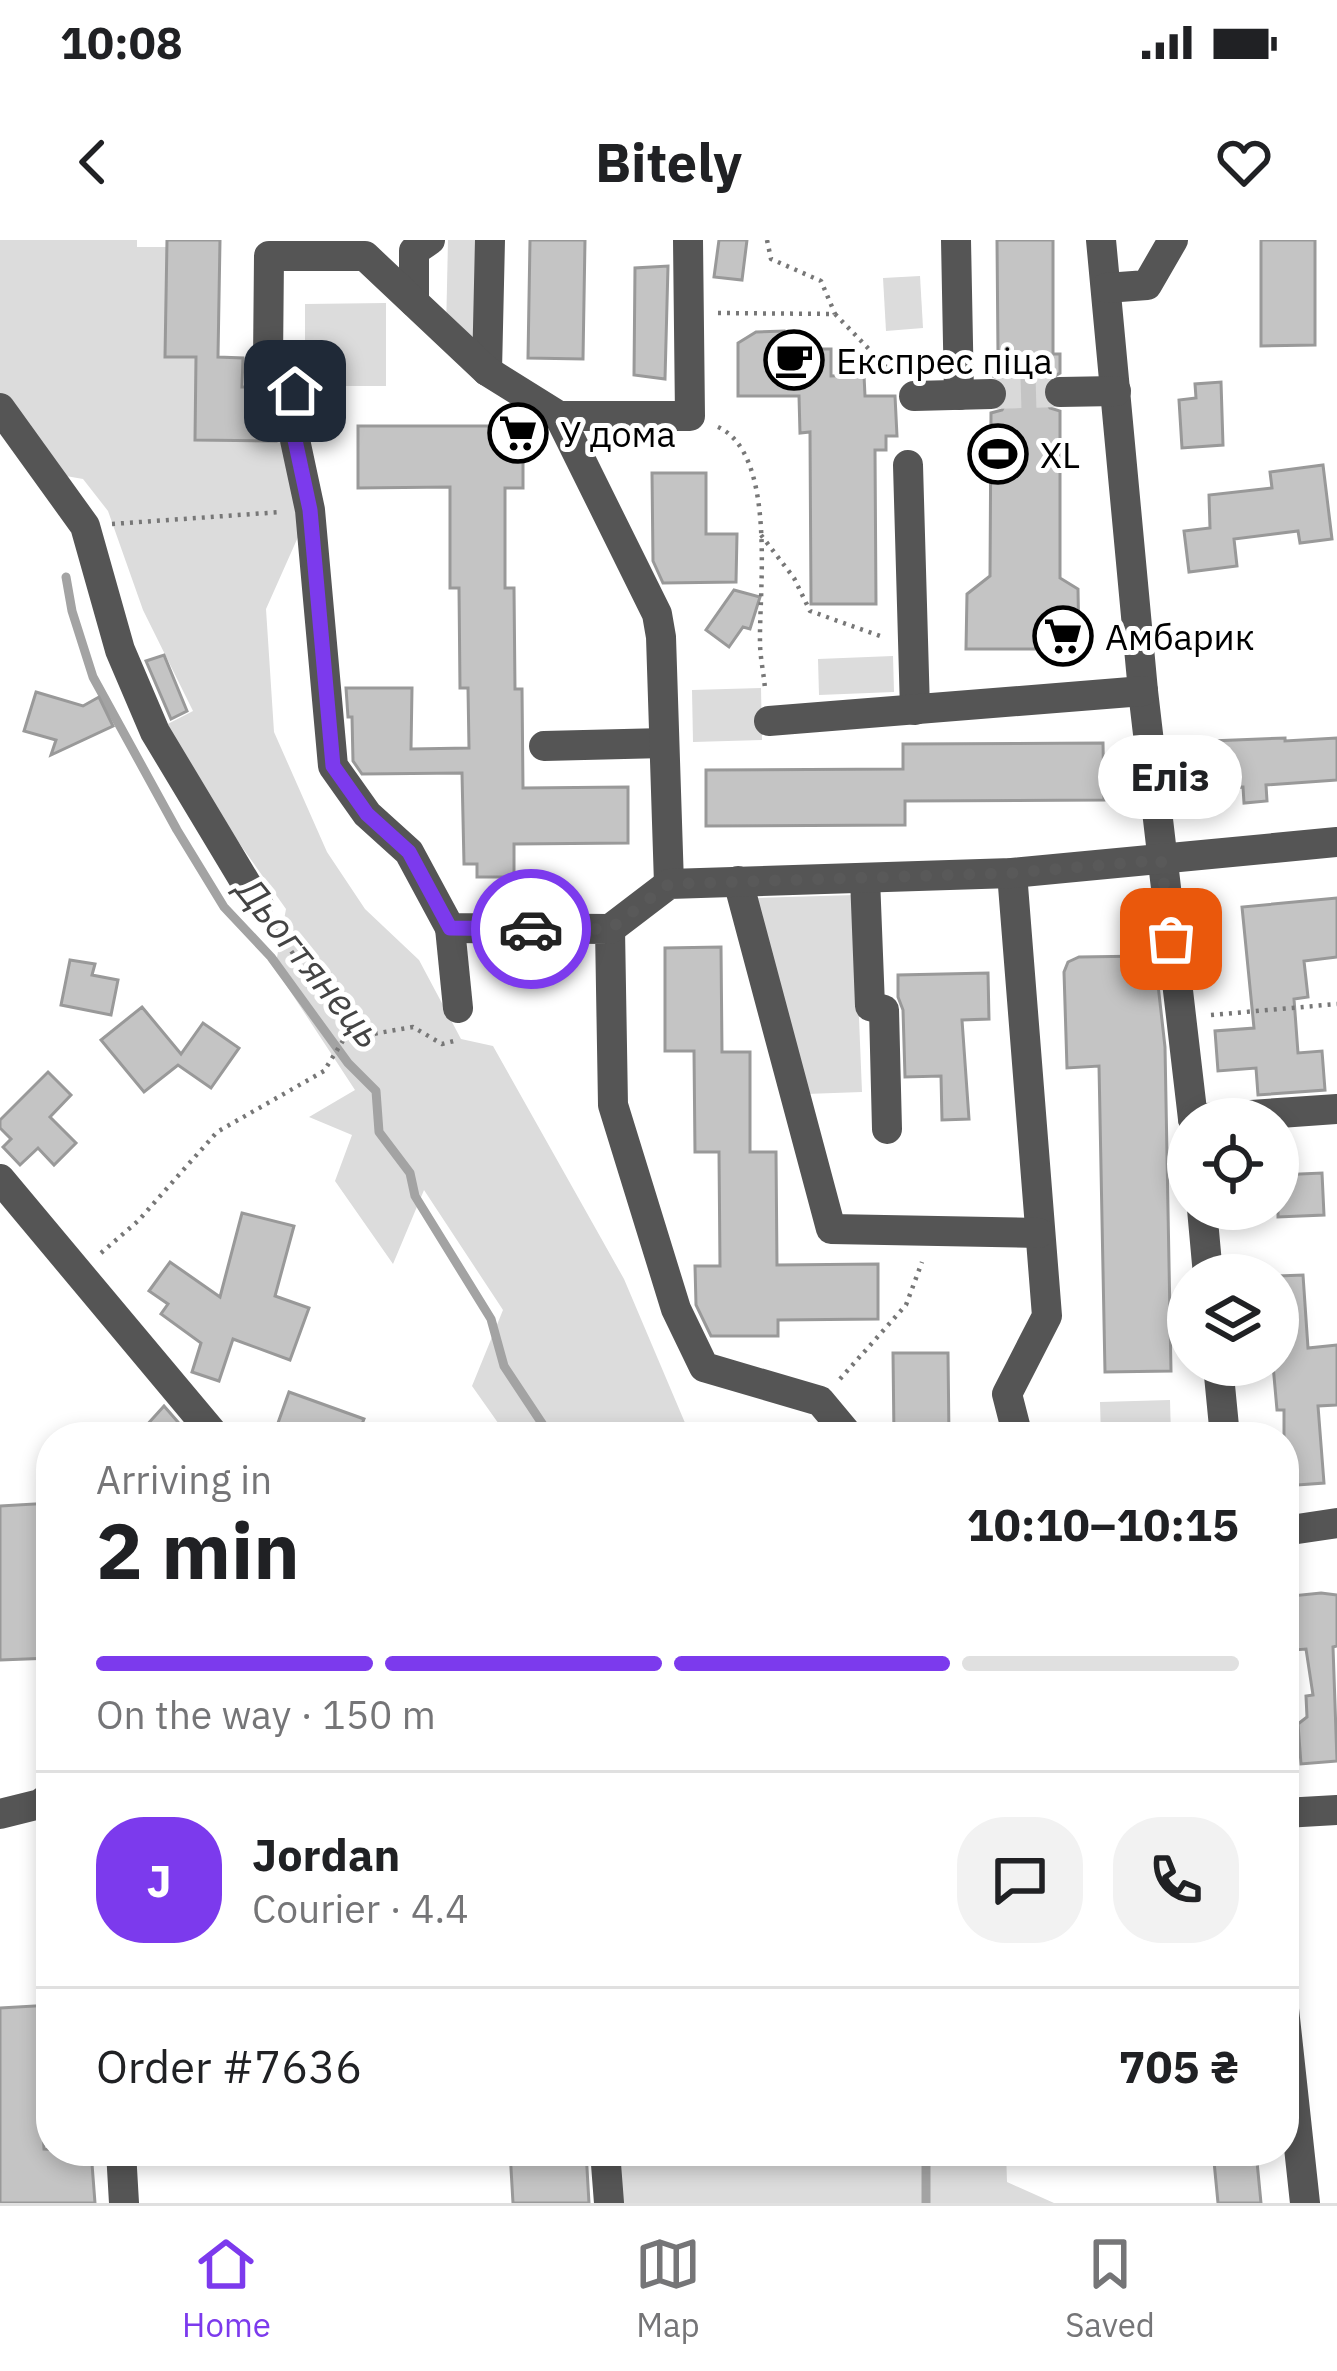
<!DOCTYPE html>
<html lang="en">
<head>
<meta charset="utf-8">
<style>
  body { margin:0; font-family:"IBM Plex Sans",sans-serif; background:#f2f2f2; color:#202124; height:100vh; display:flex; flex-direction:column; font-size:45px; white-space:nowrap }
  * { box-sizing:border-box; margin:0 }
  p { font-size:39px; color:#757577 }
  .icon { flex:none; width:66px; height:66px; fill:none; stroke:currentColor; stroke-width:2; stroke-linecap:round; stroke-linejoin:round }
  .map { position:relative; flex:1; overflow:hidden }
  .details { position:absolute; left:36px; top:1182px; width:1263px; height:744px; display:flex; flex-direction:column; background:#fff; border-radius:48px; box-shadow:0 6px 18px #0003 }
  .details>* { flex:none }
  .buttons { position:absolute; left:1167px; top:858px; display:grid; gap:24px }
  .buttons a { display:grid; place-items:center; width:132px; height:132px; border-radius:50%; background:#fff; box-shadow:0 6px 18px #0003; font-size:60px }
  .pin { position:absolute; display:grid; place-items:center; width:102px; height:102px; color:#fff; margin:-51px; border-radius:24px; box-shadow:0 6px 18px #0006 }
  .courier { position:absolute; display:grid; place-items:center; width:120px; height:120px; margin:-60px; border:9px solid #7c3aed; border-radius:50%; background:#fff; color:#222; box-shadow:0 3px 15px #0007 }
  .bubble { position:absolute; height:84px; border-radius:42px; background:#fff; box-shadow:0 6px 18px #0003; font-size:39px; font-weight:700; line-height:84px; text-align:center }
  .headline em { font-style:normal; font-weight:700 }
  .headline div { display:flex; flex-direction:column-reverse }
  .headline { display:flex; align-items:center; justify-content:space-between; height:204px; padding:0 60px }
  h1 { font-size:78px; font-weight:700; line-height:90px }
  .bar { display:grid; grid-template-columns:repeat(4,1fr); gap:18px 12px; align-content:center; height:144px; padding:0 60px }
  .bar i { height:15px; border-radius:9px; background:#e0e0e0 }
  .bar .active { background:#7c3aed }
  .bar p { grid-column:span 4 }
  .line { display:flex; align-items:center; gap:30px; padding:0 60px; border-top:3px solid #e0e0e0 }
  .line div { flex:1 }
  .round { display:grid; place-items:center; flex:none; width:126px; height:126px; border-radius:48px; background:#f2f2f2 }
  .status { display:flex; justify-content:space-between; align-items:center; height:84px; padding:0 60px; background:#fff; direction:ltr }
  .status svg { height:33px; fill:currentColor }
  header { display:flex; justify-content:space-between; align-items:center; height:156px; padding:0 60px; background:#fff; font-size:54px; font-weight:700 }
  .dock { display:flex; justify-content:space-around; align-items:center; height:168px; border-top:3px solid #e0e0e0; background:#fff; font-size:33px; color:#757577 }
  .dock a { display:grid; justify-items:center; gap:6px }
  .dock .active { color:#7c3aed }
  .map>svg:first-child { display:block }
</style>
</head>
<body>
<div class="status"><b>10:08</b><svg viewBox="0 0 49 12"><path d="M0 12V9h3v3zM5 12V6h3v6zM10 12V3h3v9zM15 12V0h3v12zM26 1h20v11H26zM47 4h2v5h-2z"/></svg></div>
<header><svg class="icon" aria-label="back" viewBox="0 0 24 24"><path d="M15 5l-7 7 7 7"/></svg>Bitely<svg class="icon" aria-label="heart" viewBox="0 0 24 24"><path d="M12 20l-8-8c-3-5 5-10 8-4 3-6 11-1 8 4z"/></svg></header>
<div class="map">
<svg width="1337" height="1963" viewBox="0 0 1337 1963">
  <rect width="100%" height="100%" fill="#fff"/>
  <g fill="#dcdcdc">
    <path d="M0,0H137V7H167L165,116L196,117L195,199L289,201L310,270L266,369L274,492L327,612L365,669L419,720L461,799L493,806L624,1039L691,1197H508L472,1146L503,1070L424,950L393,1024L335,941L352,895L309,877L355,850L275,728L286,669L158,489L193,471L143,370L108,271L83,239L49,233L0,168Z"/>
    <path d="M448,0H490L487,131L446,92Z"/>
    <path d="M920,36L923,88L886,91L883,38Z"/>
    <path d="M386,63V146H305V64Z"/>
    <path d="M893,416L894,452L819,455L818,419Z"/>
    <path d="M761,448L762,500L693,502L692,450Z"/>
    <path d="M854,655L862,852L806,854L754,658Z"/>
    <path d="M1170,1160L1171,1197H1101L1100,1162Z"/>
    <path d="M594,1911H1006L1007,1942L1054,1963H597Z"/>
  </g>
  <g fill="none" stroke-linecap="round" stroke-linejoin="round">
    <g stroke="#a3a3a3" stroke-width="9">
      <path d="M66,337L72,371L93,437L177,590L224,667L271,717L348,823L376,851L379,892L410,933L415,956L491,1079L504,1126L551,1197"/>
      <path d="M926,1911V1963"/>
    </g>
  </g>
  <g fill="#c4c4c4" stroke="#999" stroke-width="3">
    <path d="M167,0H220L218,117L243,118L242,147H266L275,158L276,201L195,200L196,117H165Z"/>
    <path d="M530,0H585L583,119L528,118Z"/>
    <path d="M719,0H747L742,40L714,37Z"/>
    <path d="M997,0H1053V114H1060V133L1044,142L1041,154L1050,168L1060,171V338L1078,349L1079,409H966L967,354L990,336L991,173L1002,170L1010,155L1007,143L991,135L990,114H998Z"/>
    <path d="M1261,0H1315V105L1261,106Z"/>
    <path d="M668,26L665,139L634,135L635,28Z"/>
    <path d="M784,91V109H831V136L864,135L865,156H895L897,196H886V210H875L876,364H811L810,192L800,193L799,156H738V103L756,92Z"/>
    <path d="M1221,142L1223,205L1182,208L1179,160L1196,158L1195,144Z"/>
    <path d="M358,186H523V248H505V348H514L515,449H522L523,548L628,547V603L514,604V637H477V624H464L462,533L362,534L353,521L352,477H348L346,448H412L411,509L469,508L468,448H460L459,348H450V247L358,248Z"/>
    <path d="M1323,225L1332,299L1300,303L1298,291L1234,299L1237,326L1189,332L1184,291L1210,288L1209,255L1272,248L1270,232Z"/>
    <path d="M652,233H706V294H737L736,342L663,343L653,321Z"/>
    <path d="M734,350L760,357L750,389L743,387L729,407L706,390Z"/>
    <path d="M164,415L187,471L171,479L146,421Z"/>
    <path d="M36,452L83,466L99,457L113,486L51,515L56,500L24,491Z"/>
    <path d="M1285,498V501L1337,498V540L1266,545L1267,561L1244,563L1243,547L1213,548L1211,501Z"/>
    <path d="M1103,503L1104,560L905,561V585L706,586V530L903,529V504Z"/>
    <path d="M1337,658V717L1304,721L1308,757L1294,759L1298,813L1322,811L1325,850L1258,855L1256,828L1218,831L1215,791L1254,788L1242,667Z"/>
    <path d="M721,707L722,812H750V912H776L777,1025L878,1024V1079L778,1080V1096H711L696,1065L695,1026H720L719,912H695L694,811H665V708Z"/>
    <path d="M1145,716L1155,718L1165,807L1171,1131L1105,1132L1099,826L1067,828L1064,732L1068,722L1079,717Z"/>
    <path d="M70,720L95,724L92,735L118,740L111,775L61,765Z"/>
    <path d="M988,733L989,779L962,780L969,879L942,880L941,836L905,837L903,770L898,757V735Z"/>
    <path d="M142,767L181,814L203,783L239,808L211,848L178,825L144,852L101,800Z"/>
    <path d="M48,832L71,855L50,877L76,903L54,925L38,908L20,925L3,907L11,899L0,888V880Z"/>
    <path d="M1322,933L1324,975L1278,977V935Z"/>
    <path d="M242,973L294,986L275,1056L309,1068L290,1120L233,1099L219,1141L192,1132L201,1103L161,1074L168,1064L149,1051L170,1022L220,1057Z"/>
    <path d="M1303,1035L1308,1108L1337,1105V1165L1318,1166L1324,1243L1284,1246V1170H1277L1273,1125H1278V1036Z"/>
    <path d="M893,1113H948L949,1197H894Z"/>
    <path d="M289,1152L364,1179L357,1197H273Z"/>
    <path d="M164,1166L191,1197H136Z"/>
    <path d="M51,1263V1418L0,1420V1266Z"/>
    <path d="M1321,1353L1337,1355V1406L1333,1407L1337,1521L1301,1524L1298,1484L1307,1477L1306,1456L1313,1455L1306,1409L1294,1410L1293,1391L1285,1386L1293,1377L1291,1356Z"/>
    <path d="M51,1765V1849L41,1850L44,1909L91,1911L95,1963H0V1768Z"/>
    <path d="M510,1911H586L589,1963H513Z"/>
    <path d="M1213,1911H1256L1261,1963H1218Z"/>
  </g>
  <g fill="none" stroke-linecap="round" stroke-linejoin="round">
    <path stroke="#d9d9d9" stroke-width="30" stroke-dasharray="30 15" stroke-linecap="butt" d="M991,154L1060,152"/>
    <g stroke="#777" stroke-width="4.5" stroke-dasharray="3 6" stroke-linecap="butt">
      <path d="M767,0L771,19L821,41L835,74"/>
      <path d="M718,73L835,74L896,137"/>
      <path d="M718,187C777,214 759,349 760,402C760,418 764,434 765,449"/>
      <path d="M112,284L281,272"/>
      <path d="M761,295L794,338L810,371L883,397"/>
      <path d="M276,689L348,793"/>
      <path d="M1211,775L1337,764"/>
      <path d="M101,1013L138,981L217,892L324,831L344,799L413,787L442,804L458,800"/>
      <path d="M840,1139L906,1065L922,1022"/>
    </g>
    <g stroke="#555" stroke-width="30">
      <path d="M956,0L959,155"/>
      <path d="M1101,0L1143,451L1193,879"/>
      <path d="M1106,48L1147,45L1173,0"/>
      <path d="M414,62V11L430,0"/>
      <path d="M487,131L490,0"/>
      <path d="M1060,152L1116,151"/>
      <path d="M914,156L991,154"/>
      <path d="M0,168L85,286L120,410L155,492L259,665"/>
      <path d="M559,176H690L688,0"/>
      <path d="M908,225L915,470"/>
      <path d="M769,481L1143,451"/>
      <path d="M544,506L664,503"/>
      <path d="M1012,633L1047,1076L1007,1154L1018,1197"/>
      <path d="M865,638L870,766L884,770L887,889"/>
      <path d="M738,641L831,989L1039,993"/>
      <path d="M669,644L661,397L657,374L559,176L487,131L365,16H269L268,121L295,151V200L310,270L333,526L367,574L409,612L450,688L610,689L613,865L676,1069L704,1127L820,1161L850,1197"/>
      <path d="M450,688L458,768"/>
      <path d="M610,689L669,644L1012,633L1337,602"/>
      <path d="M1193,879L1337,869"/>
      <path d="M0,939L216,1197"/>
      <path d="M1202,969L1208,1035"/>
      <path d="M1218,1125L1225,1197"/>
      <path d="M1284,1291L1337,1283"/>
      <path d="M1284,1573L1337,1570"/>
      <path d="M0,1574L40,1564L51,1556"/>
      <path d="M1284,1769L1305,1963"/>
      <path d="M121,1911L124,1963"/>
      <path d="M605,1911L609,1963"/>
    </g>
  </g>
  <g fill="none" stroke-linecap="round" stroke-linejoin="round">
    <path stroke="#595959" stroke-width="12" stroke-dasharray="0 21.6" d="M531,689H610L669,644L1012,633L1161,620L1171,699"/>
    <path stroke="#7c3aed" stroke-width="15" d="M295,151V200L310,270L333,526L367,574L409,612L450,688L531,689"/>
  </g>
  <defs>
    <g id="cafe-ring" transform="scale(3)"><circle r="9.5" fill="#fff" stroke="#000" stroke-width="1.5"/><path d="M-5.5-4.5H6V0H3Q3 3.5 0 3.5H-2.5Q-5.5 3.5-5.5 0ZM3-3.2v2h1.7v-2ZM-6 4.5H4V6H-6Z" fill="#000"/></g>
    <g id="supermarket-ring" transform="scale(3)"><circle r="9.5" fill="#fff" stroke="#000" stroke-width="1.5"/><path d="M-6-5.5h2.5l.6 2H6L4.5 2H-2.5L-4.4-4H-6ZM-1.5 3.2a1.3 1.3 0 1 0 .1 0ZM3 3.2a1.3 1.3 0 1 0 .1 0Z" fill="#000"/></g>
    <g id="stadium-ring" transform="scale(3)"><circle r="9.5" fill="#fff" stroke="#000" stroke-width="1.5"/><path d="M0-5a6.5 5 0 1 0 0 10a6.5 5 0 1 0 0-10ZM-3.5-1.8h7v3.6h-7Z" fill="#000"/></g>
  </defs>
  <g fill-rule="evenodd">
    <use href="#cafe-ring" x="794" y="120"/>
    <use href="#supermarket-ring" x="518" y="193"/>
    <use href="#stadium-ring" x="998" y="214"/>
    <use href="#supermarket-ring" x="1063" y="396"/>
  </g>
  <g text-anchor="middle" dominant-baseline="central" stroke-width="10" stroke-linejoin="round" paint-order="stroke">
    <g font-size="36" fill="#000" stroke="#fff" text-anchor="start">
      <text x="836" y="120">Експрес піца</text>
      <text x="560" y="193">У дома</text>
      <text x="1040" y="214">XL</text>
      <text x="1105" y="396">Амбарик</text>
    </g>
    <g font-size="39" font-style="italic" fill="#444" stroke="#fff">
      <text transform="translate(310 722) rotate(51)">Дьогтянець</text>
    </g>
  </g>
</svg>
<div class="buttons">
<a><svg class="icon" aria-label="locate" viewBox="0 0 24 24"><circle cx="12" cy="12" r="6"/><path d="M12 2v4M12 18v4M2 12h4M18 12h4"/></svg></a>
<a><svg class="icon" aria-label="layers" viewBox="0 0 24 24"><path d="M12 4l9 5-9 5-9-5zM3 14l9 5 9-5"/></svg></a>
</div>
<div class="pin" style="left:1171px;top:699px;background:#ea580c"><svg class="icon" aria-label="bag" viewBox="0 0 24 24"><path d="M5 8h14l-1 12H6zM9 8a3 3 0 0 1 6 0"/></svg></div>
<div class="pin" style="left:295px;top:151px;background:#1f2937"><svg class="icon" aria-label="home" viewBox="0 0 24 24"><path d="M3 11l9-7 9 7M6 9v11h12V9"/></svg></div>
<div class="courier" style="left:531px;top:689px"><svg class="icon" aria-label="car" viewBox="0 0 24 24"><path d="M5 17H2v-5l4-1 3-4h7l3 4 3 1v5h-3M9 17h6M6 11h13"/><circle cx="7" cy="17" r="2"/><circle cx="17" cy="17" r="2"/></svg></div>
<div class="bubble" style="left:1098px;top:495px;width:144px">Еліз</div>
<section class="details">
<div class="headline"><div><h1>2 min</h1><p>Arriving in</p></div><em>10:10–10:15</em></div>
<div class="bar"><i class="active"></i><i class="active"></i><i class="active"></i><i></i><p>On the way · 150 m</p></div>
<div class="line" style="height:216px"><b class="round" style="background:#7c3aed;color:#fff">J</b><div><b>Jordan</b><p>Courier · 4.4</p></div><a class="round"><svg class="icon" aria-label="chat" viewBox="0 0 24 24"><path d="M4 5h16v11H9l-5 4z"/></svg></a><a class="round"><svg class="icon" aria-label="phone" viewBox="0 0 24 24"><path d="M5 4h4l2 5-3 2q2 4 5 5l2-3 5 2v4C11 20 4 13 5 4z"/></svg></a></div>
<div class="line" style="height:156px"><div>Order #7636</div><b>705 ₴</b></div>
</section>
</div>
<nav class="dock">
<a class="active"><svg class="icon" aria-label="home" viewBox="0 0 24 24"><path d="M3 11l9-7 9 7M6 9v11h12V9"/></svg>Home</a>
<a><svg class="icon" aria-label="map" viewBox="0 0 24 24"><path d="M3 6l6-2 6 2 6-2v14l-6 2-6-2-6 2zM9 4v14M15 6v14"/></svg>Map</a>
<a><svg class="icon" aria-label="saved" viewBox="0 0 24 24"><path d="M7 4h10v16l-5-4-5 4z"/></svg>Saved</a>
</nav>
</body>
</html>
